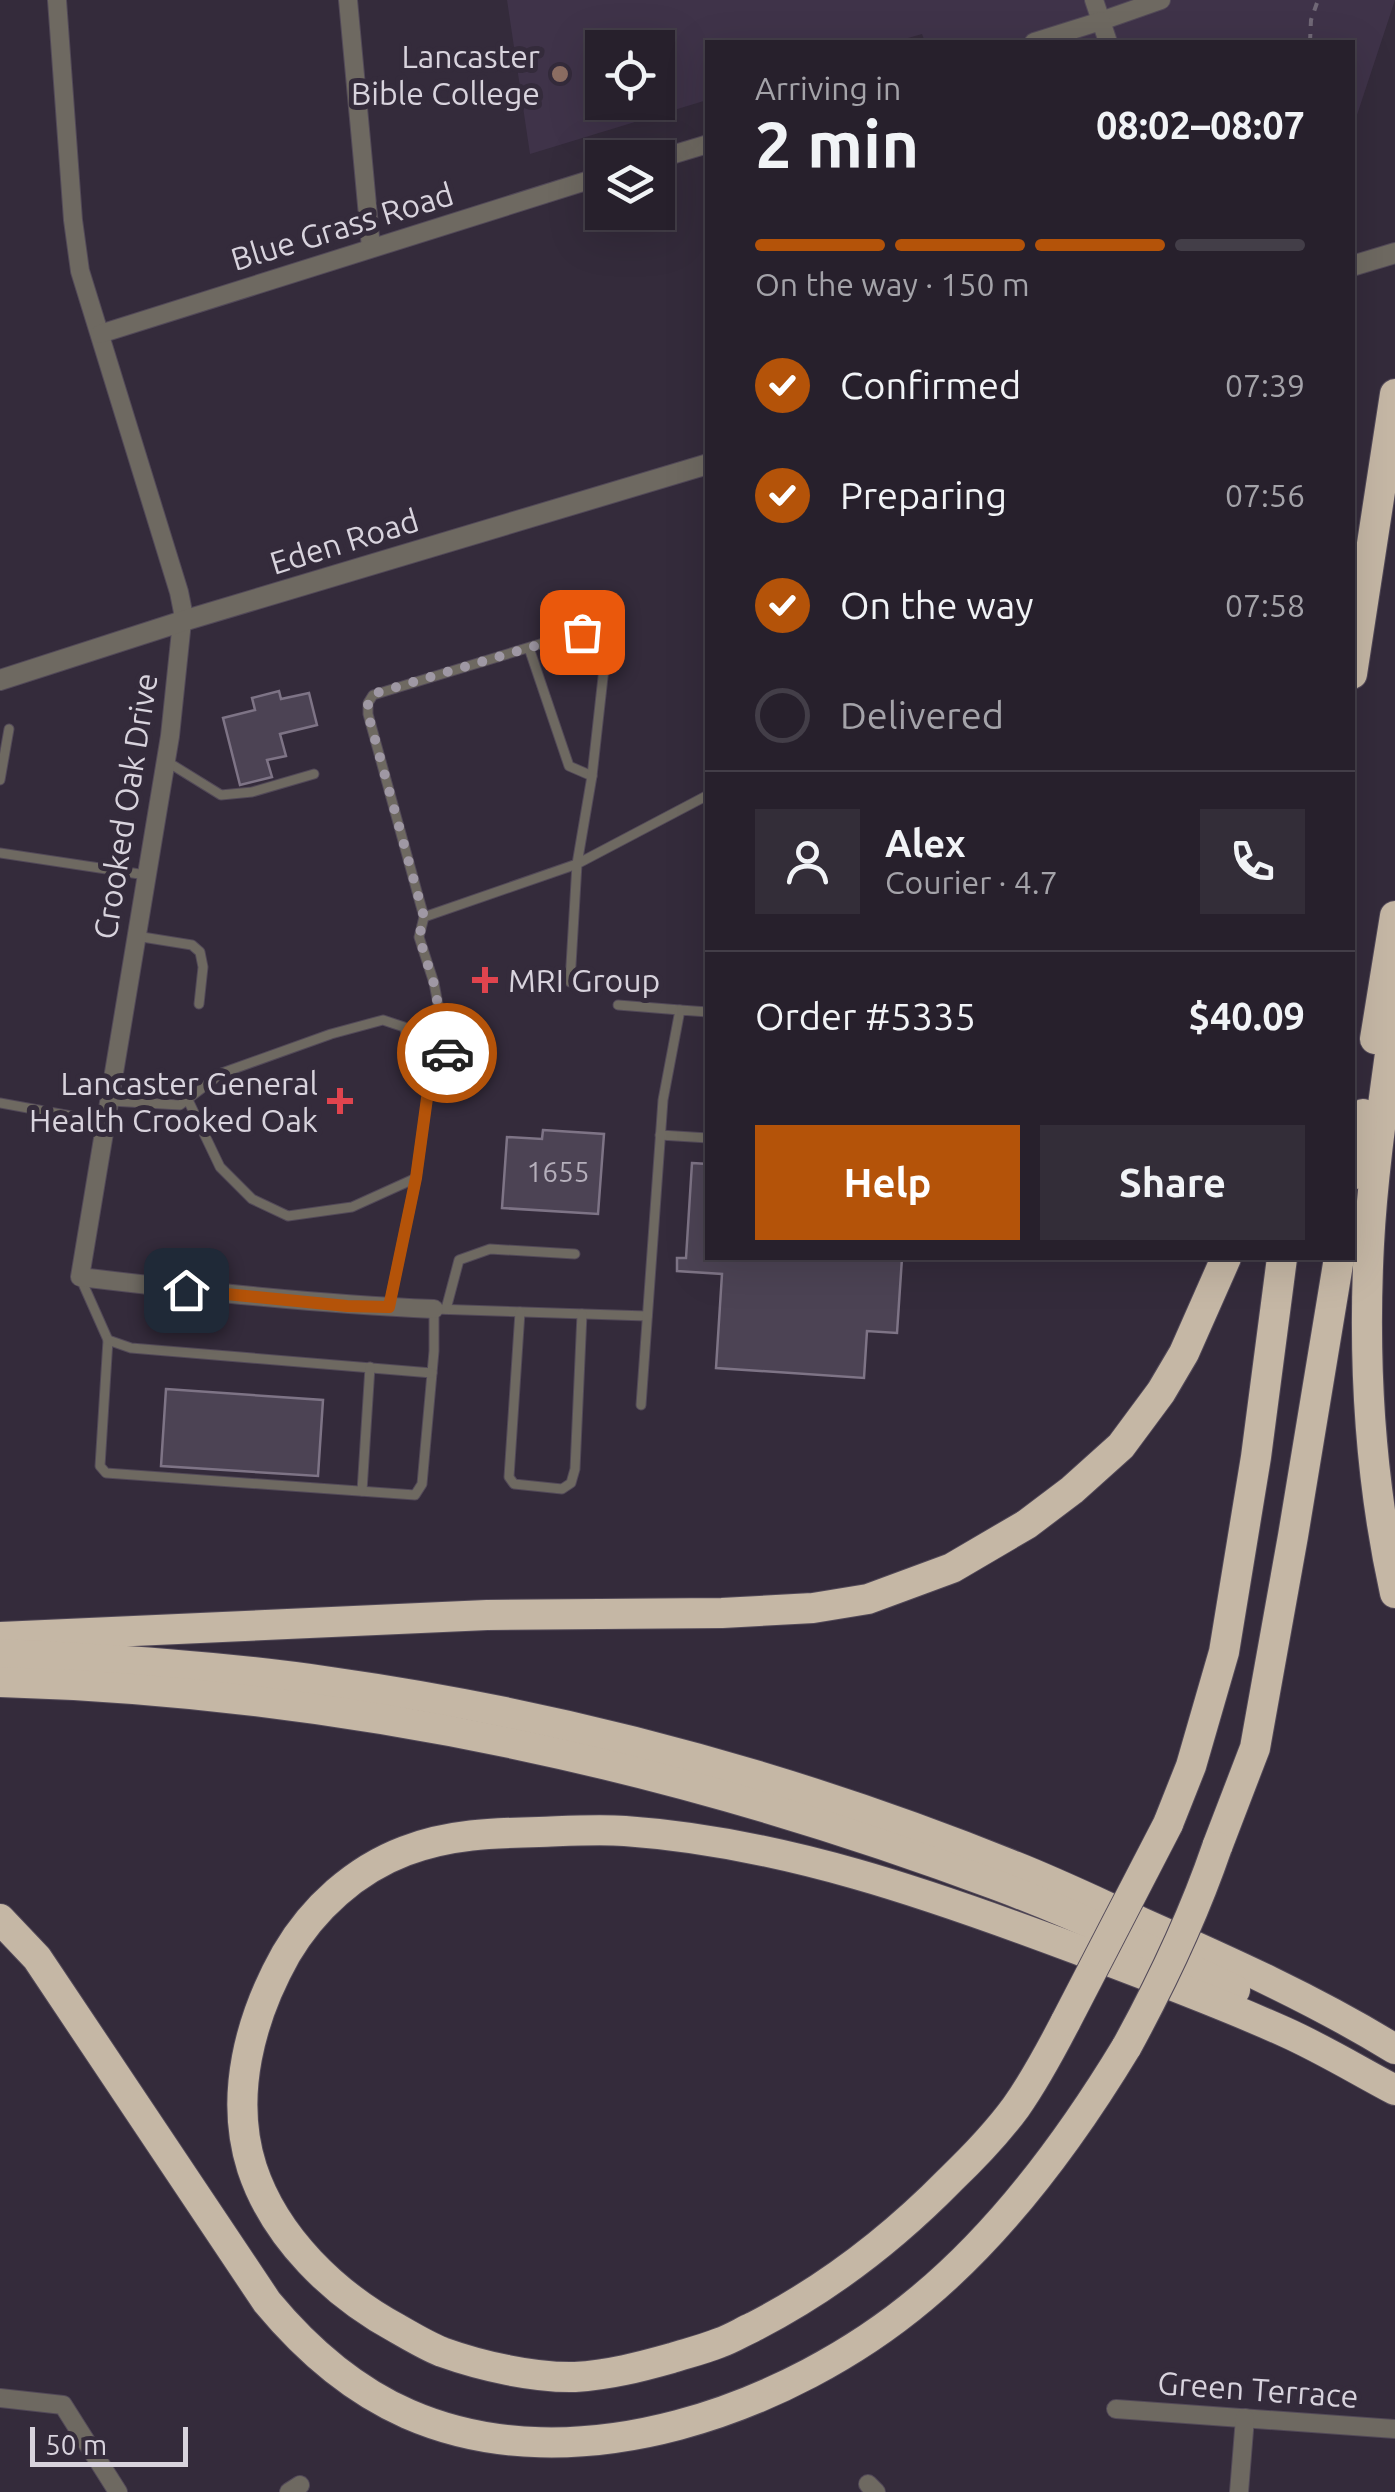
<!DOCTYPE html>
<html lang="en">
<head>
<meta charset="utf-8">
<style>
  body { margin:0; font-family:Ubuntu,sans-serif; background:#332d38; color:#f1f3f6; height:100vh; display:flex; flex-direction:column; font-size:38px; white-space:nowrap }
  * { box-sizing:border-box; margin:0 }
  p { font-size:32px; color:#a4a3a9 }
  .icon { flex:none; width:55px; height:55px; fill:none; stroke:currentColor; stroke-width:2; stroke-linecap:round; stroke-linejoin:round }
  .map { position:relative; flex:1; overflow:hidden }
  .panel { position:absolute; left:705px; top:40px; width:650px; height:1220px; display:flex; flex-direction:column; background:#27202c; border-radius:0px; box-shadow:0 10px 40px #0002,0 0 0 2px #433e48 }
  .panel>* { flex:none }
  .controls { position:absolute; left:585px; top:30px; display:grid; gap:20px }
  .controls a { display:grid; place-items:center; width:90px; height:90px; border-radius:0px; background:#27202c; box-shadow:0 10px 40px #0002,0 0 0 2px #433e48; font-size:50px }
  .scale { position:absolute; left:30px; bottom:25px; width:158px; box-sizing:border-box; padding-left:10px; border:5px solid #d8d3dd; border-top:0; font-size:28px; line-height:35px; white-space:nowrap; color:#d8d3dd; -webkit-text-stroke:8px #342b3b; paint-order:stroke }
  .pin { position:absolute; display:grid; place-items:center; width:85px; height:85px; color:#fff; margin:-42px; border-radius:20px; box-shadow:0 5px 15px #0006 }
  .courier { position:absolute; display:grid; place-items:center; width:100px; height:100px; margin:-50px; border:8px solid #b45309; border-radius:50%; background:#fff; color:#222; box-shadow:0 2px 12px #0007 }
  .head em { font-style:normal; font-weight:700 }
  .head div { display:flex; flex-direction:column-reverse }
  .head { display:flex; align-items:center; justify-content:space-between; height:170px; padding:0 50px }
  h1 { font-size:65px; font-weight:700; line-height:75px }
  .bar { display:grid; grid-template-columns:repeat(4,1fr); gap:15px 10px; align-content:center; height:120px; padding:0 50px }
  .bar i { height:12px; border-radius:8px; background:#433e48 }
  .bar .active { background:#b45309 }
  .bar p { grid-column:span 4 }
  .line { display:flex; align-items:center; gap:25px; padding:0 50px; border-top:2px solid #433e48 }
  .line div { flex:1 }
  .round { display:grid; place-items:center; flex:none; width:105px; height:105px; border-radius:0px; background:#332d38 }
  ol { padding:0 50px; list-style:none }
  li { display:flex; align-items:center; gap:30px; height:110px }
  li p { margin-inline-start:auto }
  li .icon { padding:10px; border-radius:50%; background:#b45309; color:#fff; stroke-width:4 }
  li:last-child { color:#a4a3a9 }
  li i { width:55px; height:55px; border:5px solid #433e48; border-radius:50% }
  .primary-button { display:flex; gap:20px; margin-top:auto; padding:20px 50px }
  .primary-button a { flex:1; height:115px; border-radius:0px; background:#b45309; color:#fff; font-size:40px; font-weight:700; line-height:115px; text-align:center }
  .primary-button a+a { background:#332d38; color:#f1f3f6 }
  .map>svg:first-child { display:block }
</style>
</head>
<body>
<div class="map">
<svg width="1395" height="2492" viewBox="0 0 1395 2492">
  <rect width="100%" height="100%" fill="#342b3b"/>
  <path fill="#3f3349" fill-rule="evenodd" d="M507,0H1395L1353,127L1352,42H925L922,34L894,42H708L707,100L530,154ZM602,48H658V102H602Z"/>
  <g fill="#4c4354" stroke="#7e7486" stroke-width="2.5">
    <path d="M279,691L281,699L309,693L317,725L280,734L286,756L267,760L272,777L240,785L223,718L255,710L252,698Z"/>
    <path d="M543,1130L604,1134L598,1214L502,1208L507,1137L542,1139Z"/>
    <path d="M692,1163L708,1164V1258H902L897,1333L867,1331L864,1378L716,1368L722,1274L677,1271V1258H686Z"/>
    <path d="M166,1389L323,1400L318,1476L161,1466Z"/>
  </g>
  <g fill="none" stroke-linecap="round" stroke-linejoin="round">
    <g stroke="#524958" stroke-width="11">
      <g id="service">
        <path d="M529,648L569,766L592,776"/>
        <path d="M166,761L221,795L252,792L314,774"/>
        <path d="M0,780L9,729"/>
        <path d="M0,853L146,875"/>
        <path d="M136,936L192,945L200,952L203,967L199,1004"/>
        <path d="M570,982L577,864L592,776L609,623L373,695L368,703V714L424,917L577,864L708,795"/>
        <path d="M618,1005L680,1010"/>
        <path d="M406,1033L441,1022"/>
        <path d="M188,1100L220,1167L252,1199L288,1216L352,1207L416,1178"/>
        <path d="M111,1101L180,1105L222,1073L331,1034L383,1020L404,1027L428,1091"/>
        <path d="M0,1103L104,1122"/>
        <path d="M660,1135L708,1138"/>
        <path d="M80,1277L108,1340L100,1466L106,1473L415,1495L422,1484L434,1351V1309L647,1316"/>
        <path d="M389,1307L416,1178L428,1091L447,1052L434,983L419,937L424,917"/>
        <path d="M446,1309L459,1260L490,1249L575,1254"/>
        <path d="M520,1312L509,1477L514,1484L562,1489L571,1483L575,1469L582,1314"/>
        <path d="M108,1340L131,1348L432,1373"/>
        <path d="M641,1405L663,1100L680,1010L708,1012"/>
        <path d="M362,1491L370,1367"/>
      </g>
    </g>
    <g stroke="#524958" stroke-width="20">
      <g id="minor">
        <path d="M57,0L73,220L80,271L179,592L183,612L170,736L80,1277C198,1291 315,1304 434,1309"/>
        <path d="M348,0L371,248"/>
        <path d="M1094,0L1101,21L1161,0"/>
        <path d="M1034,42L1101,21L1108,42"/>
        <path d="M658,159L708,144"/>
        <path d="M100,334L602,176"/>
        <path d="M0,2398L63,2405L118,2492"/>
        <path d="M1116,2409L1395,2429"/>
        <path d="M868,2484L876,2492"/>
        <path d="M289,2492L300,2485"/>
        <path d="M1239,2492L1245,2418"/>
      </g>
    </g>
    <g stroke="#524958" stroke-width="22">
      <g id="tertiary">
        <path d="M1352,266L1395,253"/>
        <path d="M0,680L183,621L708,464"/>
      </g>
    </g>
    <g stroke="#524958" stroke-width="32">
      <g id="motorway">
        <path d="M1352,674L1395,394"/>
        <path d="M1395,1017C1385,1092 1373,1168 1369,1244C1363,1360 1370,1480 1395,1593"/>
        <path d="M1375,1039L1395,916"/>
        <path d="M1352,1175L1363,1114"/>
        <path d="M0,1637L487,1615L722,1613L813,1608L868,1599L952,1568L1027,1524L1072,1490L1121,1446L1161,1392L1184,1353L1226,1258"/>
        <path d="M0,1654C111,1659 221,1666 331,1682C564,1715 796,1778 1014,1866C1052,1881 1088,1898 1125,1915C1217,1956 1309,1996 1395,2049"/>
        <path d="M0,1682C342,1692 679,1766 999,1886C1079,1916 1157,1953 1235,1990"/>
        <path d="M1168,1824L1191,1766L1224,1652L1256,1457L1282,1258"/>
        <path d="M1217,1847L1255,1748L1293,1536L1339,1258"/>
        <path d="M0,1919L37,1958L267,2302C306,2349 351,2389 408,2414C575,2487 790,2409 922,2298C1005,2229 1072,2137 1127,2046"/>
        <path d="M1066,2021C1051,2050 1035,2080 1016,2107C997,2133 974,2157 950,2180C892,2239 827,2289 753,2327C742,2332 731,2339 719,2343C704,2349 688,2353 672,2358C640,2367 609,2375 575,2377C534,2378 481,2366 442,2352C427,2346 412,2337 398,2329C335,2295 275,2238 252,2168C229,2096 250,2018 286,1954C313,1908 355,1870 405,1851C449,1834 493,1833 539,1832C568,1831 597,1829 625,1831C782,1842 933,1895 1079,1950C1148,1976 1218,2002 1285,2032C1323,2049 1359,2071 1395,2090"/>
      </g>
    </g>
    <path stroke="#706876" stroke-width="4" stroke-dasharray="8 8" stroke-linecap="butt" d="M1310,42L1311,20L1318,0"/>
    <use href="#service" stroke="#6e6961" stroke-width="9"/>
    <use href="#minor" stroke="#6e6961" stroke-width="18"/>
    <use href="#tertiary" stroke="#6e6961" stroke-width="20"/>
    <use href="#motorway" stroke="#c5b7a5" stroke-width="30"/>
    <g stroke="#524958" stroke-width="32" stroke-linecap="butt">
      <g id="motorway-bridge">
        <path d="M1066,2021L1168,1824"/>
        <path d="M1127,2046C1162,1982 1193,1917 1217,1847"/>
      </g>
    </g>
    <use href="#motorway-bridge" stroke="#c5b7a5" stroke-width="30"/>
  </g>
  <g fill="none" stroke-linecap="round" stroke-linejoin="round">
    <path stroke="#9f98a4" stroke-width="10" stroke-dasharray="0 18" d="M447,1053L434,984L419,937L424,917L368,714V703L373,694L582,632"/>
    <path stroke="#b45309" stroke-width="12" d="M186,1290L347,1306L389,1307L416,1178L428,1091L447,1053"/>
  </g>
  <circle fill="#8d6e63" stroke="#342b3b" stroke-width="4" cx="560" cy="74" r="10"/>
  <g fill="#e0444e" stroke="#342b3b" stroke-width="4">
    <path d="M480 965h10v10h10v10h-10v10h-10v-10h-10v-10h10z"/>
    <path d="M335 1086h10v10h10v10h-10v10h-10v-10h-10v-10h10z"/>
  </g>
  <g text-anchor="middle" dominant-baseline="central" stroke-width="10" stroke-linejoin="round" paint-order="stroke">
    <g font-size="28" fill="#b5afbb">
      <text x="558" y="1171">1655</text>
    </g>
    <g font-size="32" fill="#d8d3dd" stroke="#342b3b" text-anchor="end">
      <text x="540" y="56">Lancaster<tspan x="540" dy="37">Bible College</tspan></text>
      <text x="508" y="980" text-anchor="start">MRI Group</text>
      <text x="318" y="1083">Lancaster General<tspan x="318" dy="37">Health Crooked Oak</tspan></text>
    </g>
    <g font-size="32" fill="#d8d3dd" stroke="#342b3b">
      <text transform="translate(342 226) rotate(-17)">Blue Grass Road</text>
      <text transform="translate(344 541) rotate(-17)">Eden Road</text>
      <text transform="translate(125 806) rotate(-81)">Crooked Oak Drive</text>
      <text transform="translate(1258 2389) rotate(4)">Green Terrace</text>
    </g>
  </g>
</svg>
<div class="controls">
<a><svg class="icon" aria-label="locate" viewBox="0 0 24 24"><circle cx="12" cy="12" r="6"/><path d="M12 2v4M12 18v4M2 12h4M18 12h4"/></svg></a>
<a><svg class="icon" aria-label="layers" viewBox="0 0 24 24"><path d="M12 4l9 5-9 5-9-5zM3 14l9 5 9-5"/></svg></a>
</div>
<div class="scale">50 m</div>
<div class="pin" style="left:582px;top:632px;background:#ea580c"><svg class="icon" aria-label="bag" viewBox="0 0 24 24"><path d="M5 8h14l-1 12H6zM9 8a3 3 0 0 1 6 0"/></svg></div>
<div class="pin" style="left:186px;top:1290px;background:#1f2937"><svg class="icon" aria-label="home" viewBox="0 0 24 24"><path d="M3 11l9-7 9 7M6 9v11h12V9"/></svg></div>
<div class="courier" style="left:447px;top:1053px"><svg class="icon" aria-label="car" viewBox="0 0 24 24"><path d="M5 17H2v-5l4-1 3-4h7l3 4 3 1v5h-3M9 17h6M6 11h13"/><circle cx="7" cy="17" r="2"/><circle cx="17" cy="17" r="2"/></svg></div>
<section class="panel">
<div class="head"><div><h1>2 min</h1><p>Arriving in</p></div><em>08:02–08:07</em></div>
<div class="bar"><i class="active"></i><i class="active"></i><i class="active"></i><i></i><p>On the way · 150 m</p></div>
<ol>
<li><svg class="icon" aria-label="check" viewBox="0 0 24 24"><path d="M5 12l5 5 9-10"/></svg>Confirmed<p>07:39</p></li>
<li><svg class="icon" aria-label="check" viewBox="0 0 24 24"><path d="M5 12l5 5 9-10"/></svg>Preparing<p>07:56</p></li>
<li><svg class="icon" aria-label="check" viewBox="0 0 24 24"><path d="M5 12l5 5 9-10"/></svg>On the way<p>07:58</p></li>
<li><i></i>Delivered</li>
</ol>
<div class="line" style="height:180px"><a class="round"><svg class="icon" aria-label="person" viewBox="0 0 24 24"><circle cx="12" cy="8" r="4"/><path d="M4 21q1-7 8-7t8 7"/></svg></a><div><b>Alex</b><p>Courier · 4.7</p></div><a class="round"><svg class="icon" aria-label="phone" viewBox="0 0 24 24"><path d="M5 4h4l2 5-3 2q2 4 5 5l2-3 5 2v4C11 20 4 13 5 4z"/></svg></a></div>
<div class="line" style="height:130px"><div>Order #5335</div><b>$40.09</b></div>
<div class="primary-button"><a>Help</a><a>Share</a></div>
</section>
</div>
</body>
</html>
